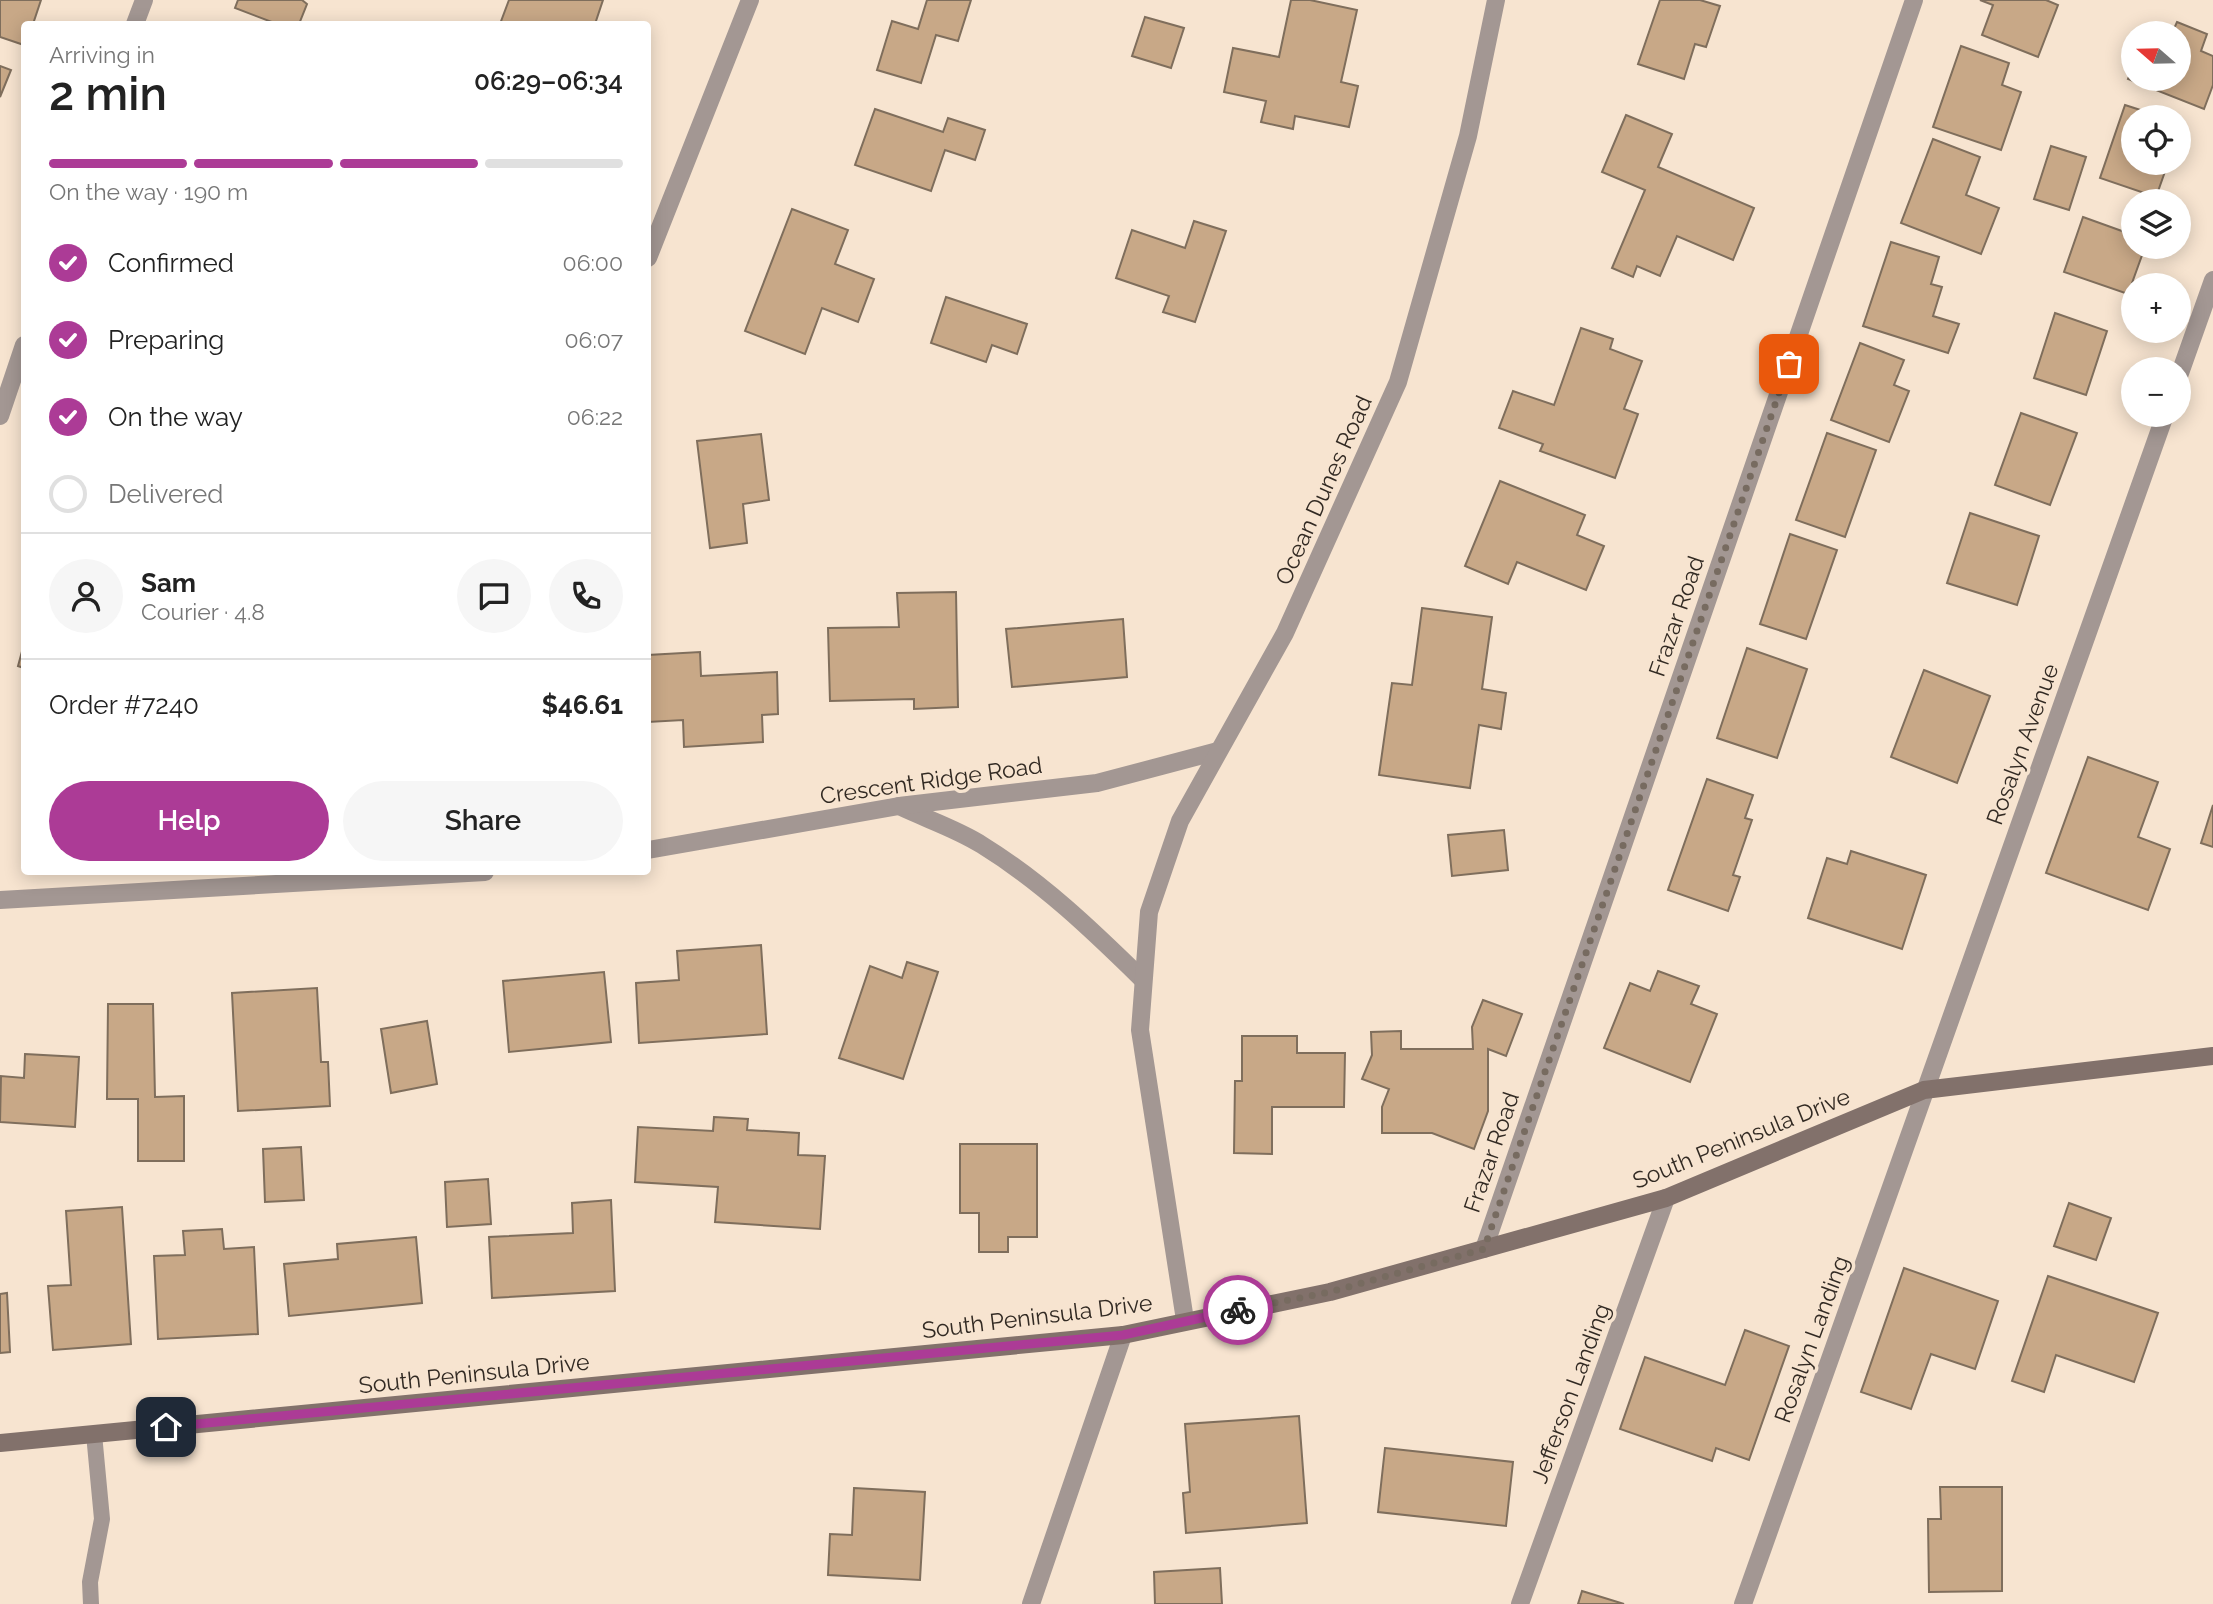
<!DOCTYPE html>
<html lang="en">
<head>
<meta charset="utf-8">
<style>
  body { margin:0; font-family:Raleway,sans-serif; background:#f6f6f6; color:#222; height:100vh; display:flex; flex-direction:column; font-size:26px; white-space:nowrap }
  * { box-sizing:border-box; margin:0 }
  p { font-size:23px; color:#767676 }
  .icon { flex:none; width:38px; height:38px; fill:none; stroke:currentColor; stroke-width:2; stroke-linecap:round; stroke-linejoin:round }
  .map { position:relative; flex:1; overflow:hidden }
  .details { position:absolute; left:21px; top:21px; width:630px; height:854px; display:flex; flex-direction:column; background:#fff; border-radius:7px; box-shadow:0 4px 18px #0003 }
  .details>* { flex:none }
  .needle { width:46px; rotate:290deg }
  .fabs { position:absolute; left:2121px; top:21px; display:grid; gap:14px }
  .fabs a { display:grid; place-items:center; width:70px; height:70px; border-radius:50%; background:#fff; box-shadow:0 4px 18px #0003; font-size:35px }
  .pin { position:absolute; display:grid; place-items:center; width:60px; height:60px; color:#fff; margin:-30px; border-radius:14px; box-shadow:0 4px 10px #0006 }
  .courier { position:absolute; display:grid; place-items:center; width:70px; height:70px; margin:-35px; border:5px solid #ac3b96; border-radius:50%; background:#fff; color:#222; box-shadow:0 2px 9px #0007 }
  .headline em { font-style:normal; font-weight:600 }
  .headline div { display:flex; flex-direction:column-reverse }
  .headline { display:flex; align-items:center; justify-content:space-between; height:119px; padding:0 28px }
  h1 { font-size:46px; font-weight:600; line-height:52px }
  .bar { display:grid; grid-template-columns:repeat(4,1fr); gap:10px 7px; align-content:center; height:84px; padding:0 28px }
  .bar i { height:9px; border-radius:5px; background:#e0e0e0 }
  .bar .active { background:#ac3b96 }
  .bar p { grid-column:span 4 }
  .line { display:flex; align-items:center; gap:18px; padding:0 28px; border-top:2px solid #e0e0e0 }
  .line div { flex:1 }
  .round { display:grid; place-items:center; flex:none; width:74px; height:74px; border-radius:37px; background:#f6f6f6 }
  ol { padding:0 28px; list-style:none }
  li { display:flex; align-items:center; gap:21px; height:77px }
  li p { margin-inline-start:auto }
  li .icon { padding:7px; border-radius:50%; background:#ac3b96; color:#fff; stroke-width:4 }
  li:last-child { color:#767676 }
  li i { width:38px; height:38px; border:4px solid #e0e0e0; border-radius:50% }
  .action { display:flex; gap:14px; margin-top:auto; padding:14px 28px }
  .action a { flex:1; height:80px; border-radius:42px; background:#ac3b96; color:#fff; font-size:28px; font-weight:600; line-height:80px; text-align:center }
  .action a+a { background:#f6f6f6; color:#222 }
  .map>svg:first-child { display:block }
</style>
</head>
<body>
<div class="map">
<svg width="2213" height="1604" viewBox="0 0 2213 1604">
  <rect width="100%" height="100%" fill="#f7e4d0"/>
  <g fill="#c8a887" stroke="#7f6e5c" stroke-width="2">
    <path d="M0,0H41L33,24H24V45L0,37Z"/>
    <path d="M238,0H302L307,4L299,24H277L235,8Z"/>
    <path d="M509,0H603L595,24H500Z"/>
    <path d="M927,0H971L958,41L936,35L921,83L877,70L892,21L918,29Z"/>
    <path d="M1291,0H1310L1357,10L1341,82L1358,86L1349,127L1295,116L1293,129L1261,122L1266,101L1224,92L1233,48L1279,57Z"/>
    <path d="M1660,0H1700L1720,6L1706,47L1695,44L1684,79L1638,64Z"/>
    <path d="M1980,0H2046L2058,5L2038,57L1982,35L1993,5Z"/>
    <path d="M1145,17L1184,28L1171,68L1132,56Z"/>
    <path d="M2177,22L2207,34L2201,51L2213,56V85L2204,109L2128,79L2133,67V79H2179V33H2172Z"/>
    <path d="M1961,46L2009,63L2002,85L2021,92L2001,150L1933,127Z"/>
    <path d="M0,66L11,70L0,97Z"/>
    <path d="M2125,105L2162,117H2133V163H2168L2156,197L2100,178Z"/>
    <path d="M875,109L943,132L948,118L985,130L975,160L945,150L931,191L855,165Z"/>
    <path d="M1626,115L1672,134L1658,167L1754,208L1733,260L1677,236L1660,276L1637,266L1633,277L1612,268L1645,190L1602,172Z"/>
    <path d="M1933,139L1980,157L1966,195L1999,208L1981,254L1901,223Z"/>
    <path d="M2051,146L2086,157L2069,210L2034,199Z"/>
    <path d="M792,209L848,230L835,264L874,279L858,322L822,308L805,354L745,331Z"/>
    <path d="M2083,217L2133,235V247H2145L2128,294L2064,272Z"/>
    <path d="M1194,221L1226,231L1195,322L1163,312L1169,296L1116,278L1132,230L1185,248Z"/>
    <path d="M1891,242L1939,257L1931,284L1942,287L1933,316L1959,324L1948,353L1863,326Z"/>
    <path d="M946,297L1027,324L1017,354L992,345L986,362L931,343Z"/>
    <path d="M2055,313L2107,331L2086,395L2034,378Z"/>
    <path d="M1581,328L1613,339L1610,349L1642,361L1624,409L1638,414L1615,478L1540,451L1543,444L1499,428L1513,391L1554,405Z"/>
    <path d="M1860,343L1904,360L1894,385L1909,391L1889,442L1831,420Z"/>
    <path d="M2021,413L2077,433L2050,505L1995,485Z"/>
    <path d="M1827,433L1876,450L1845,537L1796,520Z"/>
    <path d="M761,434L769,500L743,504L747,543L710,548L697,441Z"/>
    <path d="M1500,481L1585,515L1577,535L1604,546L1586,590L1517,562L1508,584L1465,566Z"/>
    <path d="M1970,513L2039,536L2017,605L1947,583Z"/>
    <path d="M1790,534L1837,550L1806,639L1760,624Z"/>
    <path d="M956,592L958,707L914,709V699L830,701L828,628L899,627L897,593Z"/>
    <path d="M1422,608L1492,617L1482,689L1506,693L1501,729L1479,725L1470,788L1379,775L1392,683L1412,685Z"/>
    <path d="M1123,619L1127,677L1012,687L1006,629Z"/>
    <path d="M24,644V668L18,666Z"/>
    <path d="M1747,648L1807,669L1777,758L1717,738Z"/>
    <path d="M700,652L701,676L777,672L778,714L762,715L763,742L684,747L683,720L648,722V655Z"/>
    <path d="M1924,670L1990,696L1957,783L1891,757Z"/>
    <path d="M2088,757L2158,782L2138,837L2170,849L2148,910L2046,873Z"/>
    <path d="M1707,779L1753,795L1745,818L1752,820L1733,875L1740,877L1728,911L1668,890Z"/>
    <path d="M2213,805V847L2201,843Z"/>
    <path d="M1504,830L1508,870L1452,876L1448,835Z"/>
    <path d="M1851,851L1926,875L1902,949L1808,918L1827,858L1847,864Z"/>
    <path d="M761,945L767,1034L639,1043L636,983L679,980L677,951Z"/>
    <path d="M907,962L938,972L903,1079L839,1058L870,966L902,978Z"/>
    <path d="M1658,971L1699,986L1691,1004L1717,1014L1690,1082L1604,1048L1630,983L1650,991Z"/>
    <path d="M604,972L611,1042L509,1052L503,981Z"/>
    <path d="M317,988L321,1062H328L330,1106L238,1111L232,993Z"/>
    <path d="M1483,1000L1522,1014L1506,1056L1488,1049V1111L1474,1149L1432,1133H1382V1107L1389,1089L1362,1079L1372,1055L1371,1032L1401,1031V1049H1473L1472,1027Z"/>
    <path d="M108,1004H153L155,1097L184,1096V1161H138V1099H107Z"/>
    <path d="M427,1021L437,1084L391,1093L381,1029Z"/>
    <path d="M1242,1036H1297V1053H1345L1344,1107H1272V1154L1234,1153L1235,1081H1242Z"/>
    <path d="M25,1054L79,1057L75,1127L0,1122L1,1076L24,1078Z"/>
    <path d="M714,1117L748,1119L747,1130L799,1133L798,1155L825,1156L820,1229L715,1222L718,1187L635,1182L638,1127L713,1131Z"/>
    <path d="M960,1144H1037V1237H1008V1252H979V1213H960Z"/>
    <path d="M301,1147L304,1200L265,1202L263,1149Z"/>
    <path d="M488,1179L491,1224L447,1227L445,1182Z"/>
    <path d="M611,1200L615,1291L492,1298L489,1237L573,1233L572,1203Z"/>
    <path d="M2069,1203L2111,1218L2096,1260L2054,1246Z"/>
    <path d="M122,1207L131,1344L53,1350L48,1286L71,1285L66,1211Z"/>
    <path d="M222,1229L224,1249L254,1247L258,1334L158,1339L154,1256L185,1255L183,1231Z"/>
    <path d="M416,1237L422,1303L289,1316L284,1264L338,1259L337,1244Z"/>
    <path d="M1904,1268L1998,1301L1975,1369L1931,1354L1911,1409L1861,1392Z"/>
    <path d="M2048,1276L2158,1313L2134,1382L2056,1355L2044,1392L2012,1381Z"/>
    <path d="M7,1293L10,1352L0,1353V1294Z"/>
    <path d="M1745,1330L1789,1346L1749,1460L1716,1448L1712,1461L1620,1429L1645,1357L1725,1385Z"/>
    <path d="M1299,1416L1307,1523L1186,1533L1183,1493L1190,1492L1185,1424Z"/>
    <path d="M1385,1448L1513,1462L1506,1526L1378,1512Z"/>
    <path d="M1940,1487H2002V1591L1929,1592L1928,1519H1941Z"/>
    <path d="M854,1488L925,1492L920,1580L828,1575L830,1534L852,1535Z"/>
    <path d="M1220,1568L1222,1604H1155L1154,1572Z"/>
    <path d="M1582,1591L1624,1604H1578Z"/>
  </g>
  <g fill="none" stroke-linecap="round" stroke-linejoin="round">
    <path stroke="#a39793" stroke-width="16" d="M91,1604L90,1582L102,1519L94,1434"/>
    <g stroke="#a39793" stroke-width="18">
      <path d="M135,24L144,0"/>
      <path d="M648,258L750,0"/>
      <path d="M2179,376L2213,280"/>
      <path d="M0,416L24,345"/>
      <path d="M899,806C926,819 957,829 982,845C1042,882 1092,930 1142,979"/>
      <path d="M648,850L899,806L1097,783L1218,751"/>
      <path d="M0,900L485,872"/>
      <path d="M1484,1249L1914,0"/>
      <path d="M1185,1320L1140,1030L1149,912L1180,821L1285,633L1398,382L1468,136L1496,0"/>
      <path d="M1031,1604L1123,1335"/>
      <path d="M1520,1604L1666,1198"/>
      <path d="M1743,1604L2165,415"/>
    </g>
    <path stroke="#82716b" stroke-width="18" d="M0,1443L1123,1335L1330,1292L1666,1198L1924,1090L2213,1056"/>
  </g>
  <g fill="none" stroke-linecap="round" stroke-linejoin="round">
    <path stroke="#776b60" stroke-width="7" stroke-dasharray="0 12.6" d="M1238,1310L1330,1292L1484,1249L1789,364"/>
    <path stroke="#ac3b96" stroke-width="9" d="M166,1427L1123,1335L1238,1310"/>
  </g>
  <g text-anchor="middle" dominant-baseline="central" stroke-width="7" stroke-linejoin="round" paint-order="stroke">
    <g font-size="23" fill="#322a23" stroke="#f7e4d0">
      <text transform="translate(1323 490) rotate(-66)">Ocean Dunes Road</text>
      <text transform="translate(1676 616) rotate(-71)">Frazar Road</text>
      <text transform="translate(2022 744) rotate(-70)">Rosalyn Avenue</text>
      <text transform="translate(931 780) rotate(-8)">Crescent Ridge Road</text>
      <text transform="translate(1741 1138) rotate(-22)">South Peninsula Drive</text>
      <text transform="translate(1491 1152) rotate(-71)">Frazar Road</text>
      <text transform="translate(1037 1316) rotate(-7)">South Peninsula Drive</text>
      <text transform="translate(1811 1339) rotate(-70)">Rosalyn Landing</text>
      <text transform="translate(474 1373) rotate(-6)">South Peninsula Drive</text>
      <text transform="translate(1570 1393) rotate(-70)">Jefferson Landing</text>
    </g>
  </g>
</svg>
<div class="fabs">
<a><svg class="needle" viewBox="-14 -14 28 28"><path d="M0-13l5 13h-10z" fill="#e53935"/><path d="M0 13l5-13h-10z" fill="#767676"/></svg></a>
<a><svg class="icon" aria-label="locate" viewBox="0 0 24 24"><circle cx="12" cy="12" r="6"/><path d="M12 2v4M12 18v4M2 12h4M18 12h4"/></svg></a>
<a><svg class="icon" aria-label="layers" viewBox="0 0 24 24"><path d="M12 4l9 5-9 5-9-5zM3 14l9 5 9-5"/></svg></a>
<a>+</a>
<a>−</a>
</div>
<div class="pin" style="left:1789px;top:364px;background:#ea580c"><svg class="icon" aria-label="bag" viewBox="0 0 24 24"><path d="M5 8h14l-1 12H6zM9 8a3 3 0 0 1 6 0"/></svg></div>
<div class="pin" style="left:166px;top:1427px;background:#1f2937"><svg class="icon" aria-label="home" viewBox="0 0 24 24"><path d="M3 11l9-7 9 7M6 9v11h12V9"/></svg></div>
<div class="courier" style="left:1238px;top:1310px"><svg class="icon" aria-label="bike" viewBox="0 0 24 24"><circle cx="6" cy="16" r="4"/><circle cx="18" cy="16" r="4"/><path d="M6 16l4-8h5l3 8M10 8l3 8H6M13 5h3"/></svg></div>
<section class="details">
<div class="headline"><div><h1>2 min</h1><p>Arriving in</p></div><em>06:29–06:34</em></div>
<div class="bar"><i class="active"></i><i class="active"></i><i class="active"></i><i></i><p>On the way · 190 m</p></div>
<ol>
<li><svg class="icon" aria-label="check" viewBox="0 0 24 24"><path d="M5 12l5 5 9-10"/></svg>Confirmed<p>06:00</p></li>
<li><svg class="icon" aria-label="check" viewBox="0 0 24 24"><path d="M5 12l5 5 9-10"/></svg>Preparing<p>06:07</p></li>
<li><svg class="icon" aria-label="check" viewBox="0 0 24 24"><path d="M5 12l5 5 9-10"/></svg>On the way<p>06:22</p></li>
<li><i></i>Delivered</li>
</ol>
<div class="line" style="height:126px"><a class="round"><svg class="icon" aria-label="person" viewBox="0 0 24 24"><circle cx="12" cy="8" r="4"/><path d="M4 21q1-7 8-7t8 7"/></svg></a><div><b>Sam</b><p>Courier · 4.8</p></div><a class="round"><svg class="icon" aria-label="chat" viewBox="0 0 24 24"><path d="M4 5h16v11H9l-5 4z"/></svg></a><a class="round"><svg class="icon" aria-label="phone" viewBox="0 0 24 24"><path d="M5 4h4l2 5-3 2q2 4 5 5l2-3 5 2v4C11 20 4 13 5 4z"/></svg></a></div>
<div class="line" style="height:91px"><div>Order #7240</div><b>$46.61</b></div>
<div class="action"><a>Help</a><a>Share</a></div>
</section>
</div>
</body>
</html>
